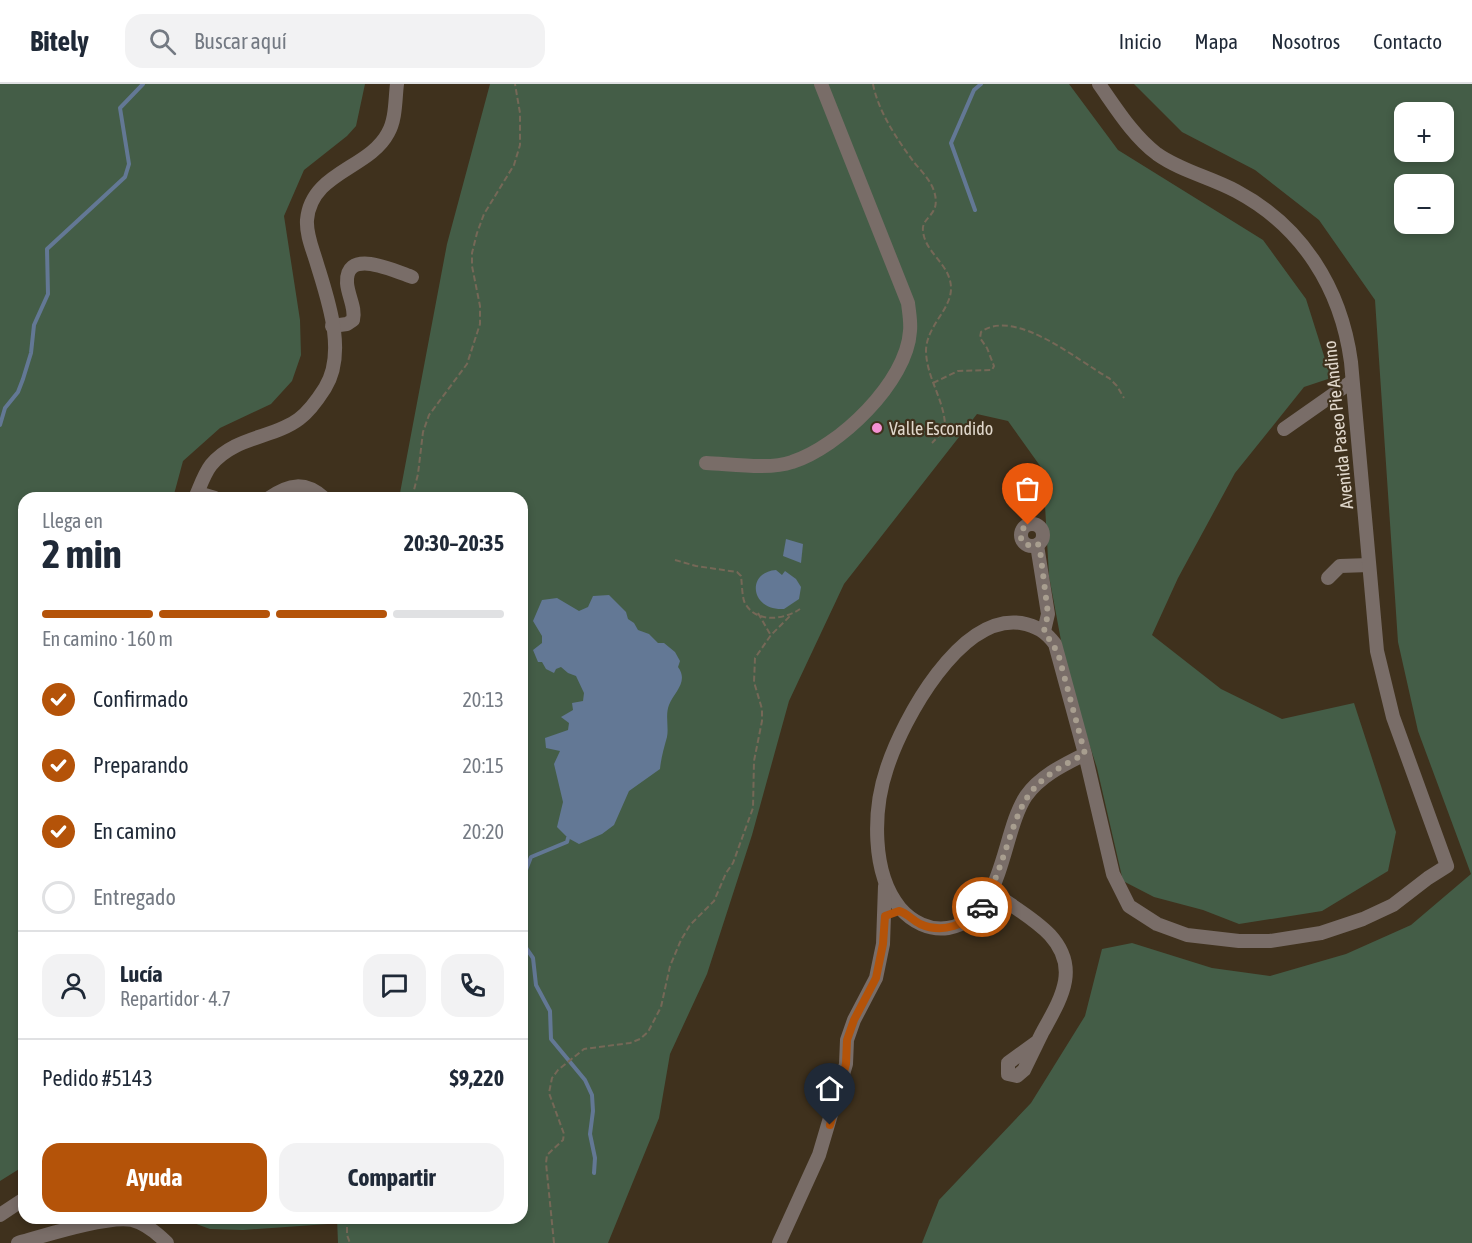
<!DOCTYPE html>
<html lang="es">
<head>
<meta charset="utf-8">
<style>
  body { margin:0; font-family:"Asap Condensed",sans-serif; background:#f2f2f3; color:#1f2937; height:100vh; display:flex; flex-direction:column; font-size:22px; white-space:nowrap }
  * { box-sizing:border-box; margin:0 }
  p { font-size:20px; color:#747a83 }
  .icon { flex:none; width:33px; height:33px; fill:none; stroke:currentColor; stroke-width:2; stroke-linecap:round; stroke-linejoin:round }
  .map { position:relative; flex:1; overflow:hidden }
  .side { position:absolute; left:18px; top:408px; width:510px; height:732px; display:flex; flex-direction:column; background:#fff; border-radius:18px; box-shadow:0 3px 9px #0003 }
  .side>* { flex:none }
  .tools { position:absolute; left:1394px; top:18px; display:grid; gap:12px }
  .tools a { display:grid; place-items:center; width:60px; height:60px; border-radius:12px; background:#fff; box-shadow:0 3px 9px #0003; font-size:30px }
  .pin { position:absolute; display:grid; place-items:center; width:51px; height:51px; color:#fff; margin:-62px -26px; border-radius:50% 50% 50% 0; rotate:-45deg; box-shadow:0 0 6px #0007 }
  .pin .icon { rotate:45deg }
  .courier { position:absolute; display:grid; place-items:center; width:60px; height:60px; margin:-30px; border:4px solid #b45309; border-radius:50%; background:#fff; color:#222; box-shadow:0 2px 8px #0007 }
  .overview em { font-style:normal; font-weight:700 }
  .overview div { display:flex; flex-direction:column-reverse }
  .overview { display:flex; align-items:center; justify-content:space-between; height:102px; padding:0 24px }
  h1 { font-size:39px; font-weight:700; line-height:45px }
  .bar { display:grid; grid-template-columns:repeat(4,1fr); gap:9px 6px; align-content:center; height:72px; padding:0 24px }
  .bar i { height:8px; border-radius:4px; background:#e0e1e3 }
  .bar .selected { background:#b45309 }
  .bar p { grid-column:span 4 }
  .line { display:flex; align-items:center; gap:15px; padding:0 24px; border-top:2px solid #e0e1e3 }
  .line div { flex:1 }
  .round { display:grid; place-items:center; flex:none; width:63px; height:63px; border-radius:18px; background:#f2f2f3 }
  ol { padding:0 24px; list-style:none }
  li { display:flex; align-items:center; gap:18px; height:66px }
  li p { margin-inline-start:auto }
  li .icon { padding:6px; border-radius:50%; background:#b45309; color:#fff; stroke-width:4 }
  li:last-child { color:#747a83 }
  li i { width:33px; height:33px; border:3px solid #e0e1e3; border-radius:50% }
  .primary-button { display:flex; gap:12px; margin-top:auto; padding:12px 24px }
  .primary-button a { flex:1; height:69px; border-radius:18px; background:#b45309; color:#fff; font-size:24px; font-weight:700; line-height:69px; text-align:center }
  .primary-button a+a { background:#f2f2f3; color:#1f2937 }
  header { display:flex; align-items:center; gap:36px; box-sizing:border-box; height:84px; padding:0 30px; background:#fff; border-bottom:2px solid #e0e1e3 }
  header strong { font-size:28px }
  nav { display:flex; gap:33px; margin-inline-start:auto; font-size:21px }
  .search { width:420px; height:54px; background:#f2f2f3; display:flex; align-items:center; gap:15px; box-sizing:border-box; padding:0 21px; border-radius:18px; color:#747a83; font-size:22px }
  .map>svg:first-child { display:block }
</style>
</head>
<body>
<header>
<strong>Bitely</strong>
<div class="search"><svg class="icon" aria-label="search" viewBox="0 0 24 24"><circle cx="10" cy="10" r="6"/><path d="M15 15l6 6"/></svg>Buscar aquí</div>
<nav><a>Inicio</a><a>Mapa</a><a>Nosotros</a><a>Contacto</a></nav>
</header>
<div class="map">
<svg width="1472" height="1159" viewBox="0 0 1472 1159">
  <rect width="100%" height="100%" fill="#3f311d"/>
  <g fill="#445d47" fill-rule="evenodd">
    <path d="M0,0H365L356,42L347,52L304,86L284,132L300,236L301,271L292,297L271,320L220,344L183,377L173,414H24V1082L0,1097Z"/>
    <path d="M490,0H1069L1118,66L1263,156L1306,215L1331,294L1304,303L1235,389L1178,494L1152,551L1221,605L1282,635L1354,619L1396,748L1388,787L1322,827L1239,840L1203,826L1154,813L1123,797L1097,684L1068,594L1049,492L1043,386L1008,337L977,330L844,500L789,617L752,751L707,890L670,970L659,1034L608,1159H338L337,1134H522V414H402L400,409L447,160Z"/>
    <path d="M1134,0H1472V1159H922L939,1116L1031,1019L1085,932L1102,865L1132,859L1212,884L1270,892L1346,870L1411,841L1471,790L1418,647L1398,558L1375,216L1319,136L1255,86L1182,48ZM1404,28H1443V68H1404ZM1404,100H1443V140H1404Z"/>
    <path d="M180,1134H328V1140L243,1146L210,1145Z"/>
  </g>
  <g fill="#637895">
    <path d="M786,455L803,460L801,479L783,472Z"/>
    <path d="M776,486L782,491L785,487L796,495L801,503L799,515L784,525C750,527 746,488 776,486Z"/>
    <path d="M609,511L626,528L628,535L634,539L638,546L649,550L658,559H664L675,568L680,577L678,583C689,598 674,608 669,621C665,631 669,643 667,653C664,664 661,674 660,685L629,707L614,741L602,750L579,760L568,754L557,743L563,718L554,680L560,667L546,664L545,654L568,646L569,639L561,633L573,626L572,619L583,617L584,609L576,592L568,589L561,583L556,585L554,589L546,585L542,578H538L533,566L542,559V552L533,537L542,516L557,514L579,527L588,523L593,512Z"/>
  </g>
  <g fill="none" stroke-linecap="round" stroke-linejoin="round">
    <g stroke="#637895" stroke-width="4">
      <path d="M975,126L951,59L974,6L981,0"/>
      <path d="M0,341L5,324L18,308L23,295L31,269L34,241L48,210L47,165L125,93L129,80L120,24L143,0"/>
      <path d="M522,796L531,773L567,758L568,754"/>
      <path d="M522,858L533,874L536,901L550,927L551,955L585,996L592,1011L593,1027L590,1050L595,1074L594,1089"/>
    </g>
    <g stroke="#756857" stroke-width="2" stroke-dasharray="6 3" stroke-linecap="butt">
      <path d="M873,0C878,27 897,55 913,77C920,86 930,95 934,107C942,132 921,132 923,147C925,169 950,180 951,203C952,225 927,241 926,266C926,293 944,315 945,341V345L932,359"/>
      <path d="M933,299L958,287L992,286L994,282L987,264L980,254L981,248C1015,223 1078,277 1109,294L1117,302L1124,314"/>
      <path d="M412,414L418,390L423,348L429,331L467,280L480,240V222L472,182V169L477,149L484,130L514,81L520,61V29L515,0"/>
      <path d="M675,476L696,482L737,488L741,492C742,500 742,510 744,517C754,540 784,536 800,525"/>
      <path d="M758,529L770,550"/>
      <path d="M347,1134V1151L350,1159"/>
      <path d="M554,1159L546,1079L547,1071L563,1056L564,1050L549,1009L552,994L558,986L584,965L630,959L640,955L648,948L661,923L670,882L681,856L690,841L714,817L726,789L733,779L753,724L754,677L762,637V625L754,598L755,574L771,551L790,532"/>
    </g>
    <g stroke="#796d68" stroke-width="14">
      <path d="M332,242L347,240L353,236C356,224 348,212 347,199C345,163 395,187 412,193"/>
      <path d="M1284,345L1351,298"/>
      <path d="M706,379C731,380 769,386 792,378C839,363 907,298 910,247C911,238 909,228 908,219L821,0"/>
      <path d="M198,409L215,414"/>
      <path d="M195,414C200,403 204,390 211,381C235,352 274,354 299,335C310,327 318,315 325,304C347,269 328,216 317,180C313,166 306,151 307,136C311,88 369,85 388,49C396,35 395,16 397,0"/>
      <path d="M269,414C289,400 305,397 324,414"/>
      <circle cx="1032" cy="451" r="11"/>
      <path d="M1037,461L1048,530L1044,547"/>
      <path d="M1328,494L1340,482L1369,481"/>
      <path d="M1085,670C1063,681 1040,692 1026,712C1001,750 1004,834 948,844C930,847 912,838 900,824C871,789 873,725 887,684C903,635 960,530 1021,539C1037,542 1046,548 1055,560L1085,670L1113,790L1129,822L1157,840L1187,851L1239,857H1270L1321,849L1363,835L1393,821L1428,794L1447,782L1393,633L1377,567L1351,278C1341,204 1302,142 1236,107C1210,93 1181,87 1157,70C1133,52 1116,24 1099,0"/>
      <path d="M991,807C1010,821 1034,834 1050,851C1081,885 1060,916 1042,949C1036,961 1030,974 1024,986L1017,992L1008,990V979L1037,958"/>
      <path d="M0,1131L24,1115"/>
      <path d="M18,1159C43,1152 109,1131 132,1136C144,1139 158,1150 167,1159"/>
      <path d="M779,1159L819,1071L846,980L847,956L854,936L876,894L883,860L885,802"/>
    </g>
  </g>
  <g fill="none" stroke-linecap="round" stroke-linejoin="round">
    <path stroke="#a89e8f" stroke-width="6" stroke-dasharray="0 10.8" d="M982,823C990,811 994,798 999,785C1022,721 1019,702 1085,670L1058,569L1044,547L1048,530L1040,466L1038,460L1033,462L1024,460L1020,452L1024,443L1028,441"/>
    <path stroke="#b45309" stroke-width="8" d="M830,1041L846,980L847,956L854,936L876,894L883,860L885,832L899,827C907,829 912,836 920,840C943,850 966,841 982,823"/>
  </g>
  <circle fill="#f491d3" stroke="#3f311d" stroke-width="2" cx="877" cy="344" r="6"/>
  <g text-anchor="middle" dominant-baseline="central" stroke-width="4.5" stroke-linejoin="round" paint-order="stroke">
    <g font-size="18" fill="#e1d8cc" stroke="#3f311d">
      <text transform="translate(1338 341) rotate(-96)">Avenida Paseo Pie Andino</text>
    </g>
    <g font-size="18" fill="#e1d8cc" stroke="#3f311d" text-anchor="start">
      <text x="889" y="344">Valle Escondido</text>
    </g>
  </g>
</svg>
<div class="tools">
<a>+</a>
<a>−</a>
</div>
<div class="pin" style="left:1028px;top:441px;background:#ea580c"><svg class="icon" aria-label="bag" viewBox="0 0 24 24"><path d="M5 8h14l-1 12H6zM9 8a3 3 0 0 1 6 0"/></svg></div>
<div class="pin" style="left:830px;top:1041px;background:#1f2937"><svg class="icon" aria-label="home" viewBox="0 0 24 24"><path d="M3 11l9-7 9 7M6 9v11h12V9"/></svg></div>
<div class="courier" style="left:982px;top:823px"><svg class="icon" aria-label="car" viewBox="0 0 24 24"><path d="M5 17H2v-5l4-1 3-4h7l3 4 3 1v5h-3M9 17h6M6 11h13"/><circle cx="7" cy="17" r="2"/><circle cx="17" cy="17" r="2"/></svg></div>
<section class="side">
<div class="overview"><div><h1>2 min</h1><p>Llega en</p></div><em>20:30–20:35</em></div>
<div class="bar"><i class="selected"></i><i class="selected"></i><i class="selected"></i><i></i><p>En camino · 160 m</p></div>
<ol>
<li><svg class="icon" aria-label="check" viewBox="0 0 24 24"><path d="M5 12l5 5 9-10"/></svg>Confirmado<p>20:13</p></li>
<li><svg class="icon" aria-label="check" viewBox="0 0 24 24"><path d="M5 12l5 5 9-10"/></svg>Preparando<p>20:15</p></li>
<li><svg class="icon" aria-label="check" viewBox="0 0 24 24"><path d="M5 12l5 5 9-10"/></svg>En camino<p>20:20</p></li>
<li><i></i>Entregado</li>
</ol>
<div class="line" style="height:108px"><a class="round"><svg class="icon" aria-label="person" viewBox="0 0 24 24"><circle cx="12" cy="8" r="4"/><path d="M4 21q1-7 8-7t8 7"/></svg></a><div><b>Lucía</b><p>Repartidor · 4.7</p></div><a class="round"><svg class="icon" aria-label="chat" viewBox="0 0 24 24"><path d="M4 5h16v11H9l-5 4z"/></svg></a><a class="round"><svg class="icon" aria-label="phone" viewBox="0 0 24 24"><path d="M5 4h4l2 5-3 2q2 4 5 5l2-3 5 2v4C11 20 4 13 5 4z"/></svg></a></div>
<div class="line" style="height:78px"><div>Pedido #5143</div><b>$9,220</b></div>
<div class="primary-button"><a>Ayuda</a><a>Compartir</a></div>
</section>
</div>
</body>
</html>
